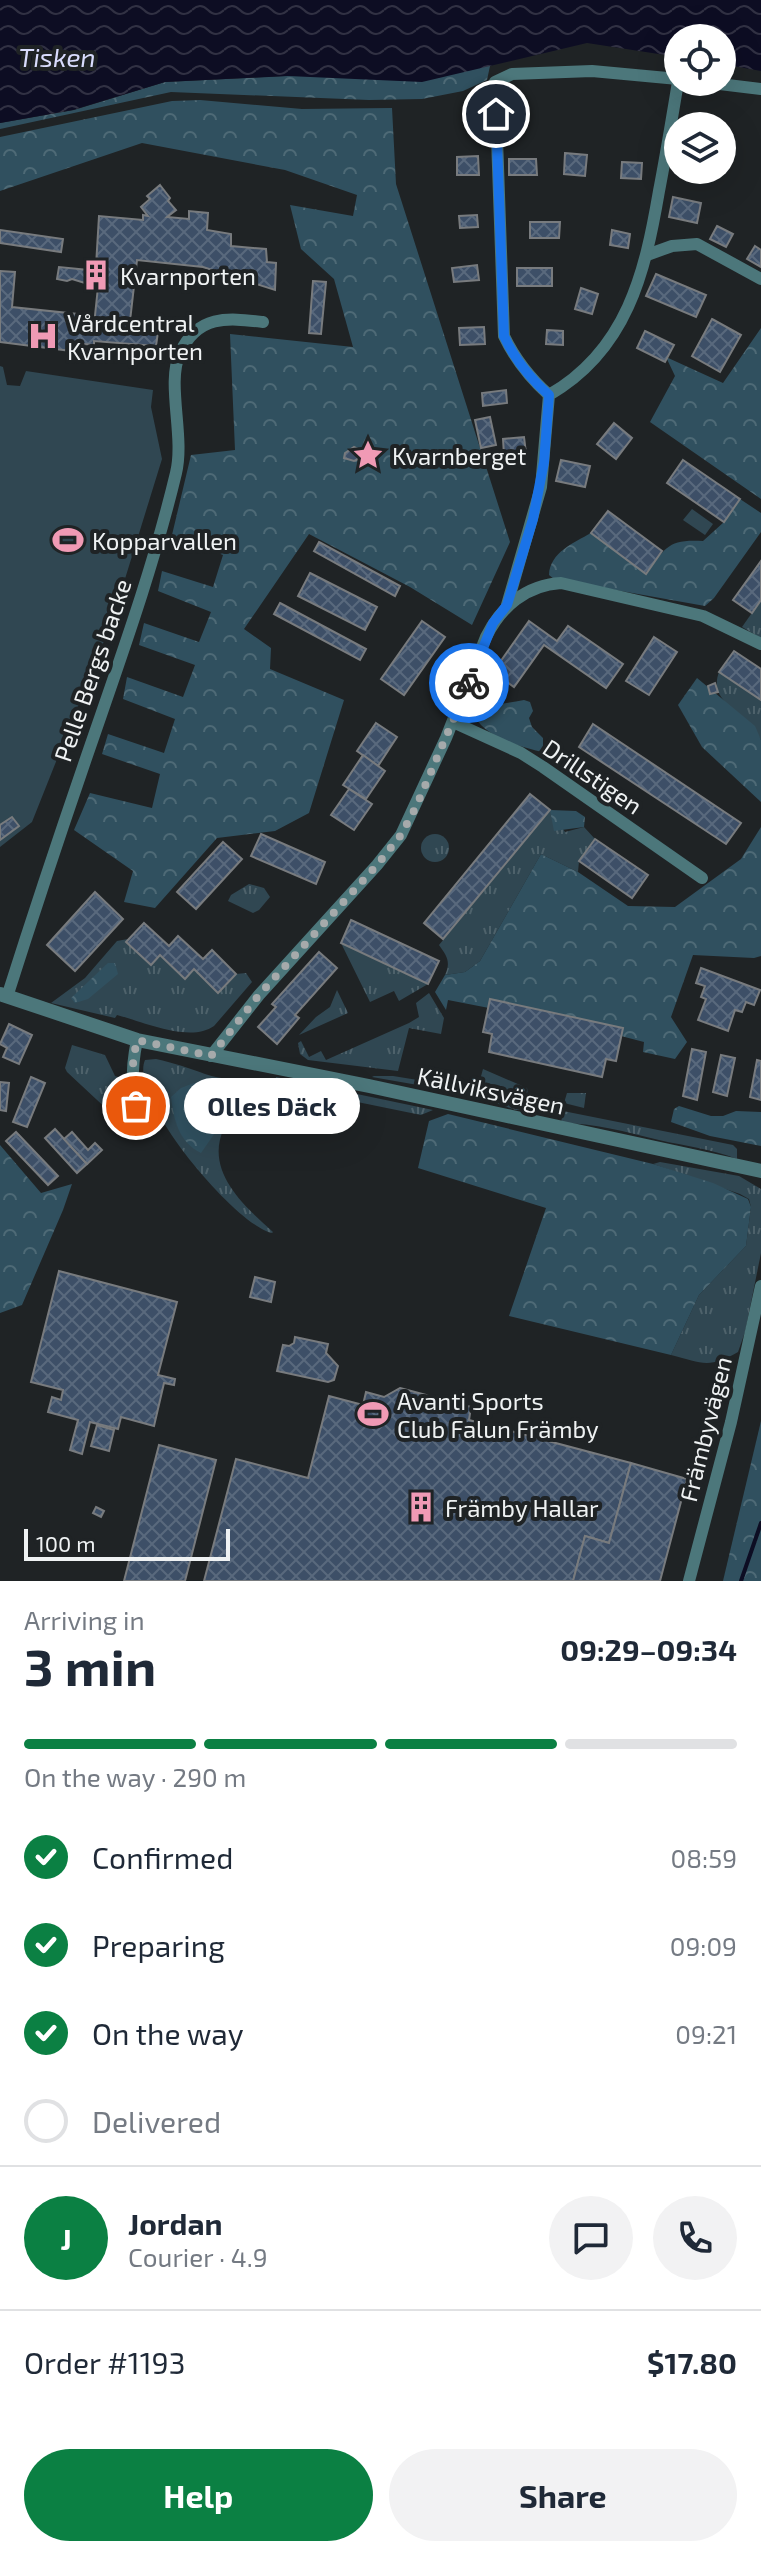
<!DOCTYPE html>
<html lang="en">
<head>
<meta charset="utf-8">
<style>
  body { margin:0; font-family:"Exo 2",sans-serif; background:#f2f2f3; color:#1f2937; height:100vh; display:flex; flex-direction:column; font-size:30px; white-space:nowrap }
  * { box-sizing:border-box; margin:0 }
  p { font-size:26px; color:#747a83 }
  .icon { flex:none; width:44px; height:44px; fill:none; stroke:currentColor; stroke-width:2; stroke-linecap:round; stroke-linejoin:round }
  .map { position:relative; height:1581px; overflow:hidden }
  .sheet { display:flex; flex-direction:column; background:#fff; flex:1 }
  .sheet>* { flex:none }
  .buttons { position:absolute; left:664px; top:24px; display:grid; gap:16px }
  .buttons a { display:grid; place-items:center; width:72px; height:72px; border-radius:50%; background:#fff; box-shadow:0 8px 32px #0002; font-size:40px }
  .scale { position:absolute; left:24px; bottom:20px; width:206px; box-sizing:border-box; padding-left:8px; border:4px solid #eff2f3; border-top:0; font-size:22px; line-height:28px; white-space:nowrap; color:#eff2f3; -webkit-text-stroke:6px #1f2325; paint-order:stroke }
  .pin { position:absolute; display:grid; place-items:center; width:68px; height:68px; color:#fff; margin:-34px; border:4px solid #fff; border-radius:50%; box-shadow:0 2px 8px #0007 }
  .courier { position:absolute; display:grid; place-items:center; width:80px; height:80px; margin:-40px; border:6px solid #1a73e8; border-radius:50%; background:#fff; color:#222; box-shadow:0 2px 10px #0007 }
  .bubble { position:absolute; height:56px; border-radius:28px; background:#fff; box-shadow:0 8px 32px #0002; font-size:26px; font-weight:700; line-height:56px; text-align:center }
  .headline em { font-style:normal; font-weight:700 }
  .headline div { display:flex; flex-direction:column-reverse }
  .headline { display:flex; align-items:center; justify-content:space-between; height:136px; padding:0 24px }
  h1 { font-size:52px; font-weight:700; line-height:60px }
  .bar { display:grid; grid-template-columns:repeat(4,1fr); gap:12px 8px; align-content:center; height:96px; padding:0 24px }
  .bar i { height:10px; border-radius:6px; background:#e0e1e3 }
  .bar .active { background:#0b8043 }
  .bar p { grid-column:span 4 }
  .line { display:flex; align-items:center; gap:20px; padding:0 24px; border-top:2px solid #e0e1e3 }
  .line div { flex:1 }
  .round { display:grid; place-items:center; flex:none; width:84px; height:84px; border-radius:42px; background:#f2f2f3 }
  ol { padding:0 24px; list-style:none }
  li { display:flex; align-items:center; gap:24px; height:88px }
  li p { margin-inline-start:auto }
  li .icon { padding:8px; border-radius:50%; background:#0b8043; color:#fff; stroke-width:4 }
  li:last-child { color:#747a83 }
  li i { width:44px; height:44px; border:4px solid #e0e1e3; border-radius:50% }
  .action { display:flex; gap:16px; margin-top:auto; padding:16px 24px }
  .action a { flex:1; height:92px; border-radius:48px; background:#0b8043; color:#fff; font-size:32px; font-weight:700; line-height:92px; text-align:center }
  .action a+a { background:#f2f2f3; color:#1f2937 }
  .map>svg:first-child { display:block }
</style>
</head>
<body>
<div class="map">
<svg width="761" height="1581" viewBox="0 0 761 1581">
  <defs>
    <pattern id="grass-tufts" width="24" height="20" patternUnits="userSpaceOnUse" patternTransform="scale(2)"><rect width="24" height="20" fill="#304752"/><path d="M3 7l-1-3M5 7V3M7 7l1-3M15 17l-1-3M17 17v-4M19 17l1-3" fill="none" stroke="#4e626b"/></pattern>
    <pattern id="forest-crowns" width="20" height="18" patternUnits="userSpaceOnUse" patternTransform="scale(2)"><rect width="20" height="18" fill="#30505f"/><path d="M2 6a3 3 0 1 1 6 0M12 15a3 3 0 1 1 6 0" fill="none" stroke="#4e6a76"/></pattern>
    <pattern id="water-waves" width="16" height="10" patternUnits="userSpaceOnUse" patternTransform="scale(2)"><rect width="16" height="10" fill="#0d0d23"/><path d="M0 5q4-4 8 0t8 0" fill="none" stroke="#313143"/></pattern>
    <pattern id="building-cross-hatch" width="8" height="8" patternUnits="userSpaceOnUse" patternTransform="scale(2)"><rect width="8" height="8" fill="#3d4f67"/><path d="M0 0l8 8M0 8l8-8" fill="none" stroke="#59697d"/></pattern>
  </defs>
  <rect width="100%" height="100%" fill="#1f2325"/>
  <g fill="url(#grass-tufts)">
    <path d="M692,509L713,524L705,535L683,520Z"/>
    <path d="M761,600V638L742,627Z"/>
    <path d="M719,672L761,700V740C748,710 707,705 719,672Z"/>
    <path d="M550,810L565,832L584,827L595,839L579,861L578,872L541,854L480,961L465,972L445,975C451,962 447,956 439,945Z"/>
    <circle cx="435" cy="848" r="14"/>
    <path d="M249,884L264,888L270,897L259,910L253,913L228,901L231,895Z"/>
    <path d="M128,939L127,942L151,965L160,955L185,978L194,969L218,992L236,974L246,973L252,982L214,1026C190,1043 144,1022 117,1015L115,1018L51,1003L85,978L117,941Z"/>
    <path d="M341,943L428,984L399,1001L394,991L370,1002Z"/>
    <path d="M337,990L348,1013L299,1035L316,1017L330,1007Z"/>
    <path d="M429,993L444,1018L441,1034L409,1028L398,1071L308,1060L300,1054L298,1043L301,1041L309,1057L321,1051L326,1060L409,1023L419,1017L416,1003Z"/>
    <path d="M72,1045L105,1055L115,1076L124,1079L127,1104L124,1111L111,1113L67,1072L65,1068Z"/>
    <path d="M156,1059C174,1063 189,1068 205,1074C224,1081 244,1077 260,1089L261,1095C249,1104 231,1114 224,1128C204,1171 244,1206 273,1232L272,1233C237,1226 128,1099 145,1060Z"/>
    <path d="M483,1069L527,1088L528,1095L471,1084L472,1078L480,1080Z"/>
    <path d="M374,1076H393L436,1083L435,1088L372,1077Z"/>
    <path d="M276,1077L433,1110L421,1115L289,1088L279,1099L275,1084Z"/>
    <path d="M567,1093H586L584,1108L564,1103Z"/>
    <path d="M485,1094L528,1104L524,1109L516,1110L482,1098Z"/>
    <path d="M563,1111L733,1145L737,1149V1159C712,1149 685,1146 659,1140C626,1132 594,1123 561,1123Z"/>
    <path d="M660,1162L739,1176L761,1189V1253L745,1332L738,1352C709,1369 702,1363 671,1355L699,1295L746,1246L751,1207L749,1199L740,1194L653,1164Z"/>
  </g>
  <g fill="url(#forest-crowns)">
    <path d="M490,66L487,80L463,91L422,99L369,100L171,92L0,129V123L74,110L165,82Z"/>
    <path d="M200,100L302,109L392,108L396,184L510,542L472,625L410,587L309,534L244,629L271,648L270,669L344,700L309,813L275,831L217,838L155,908L124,902L133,871L74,830L90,793L152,808L160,774L102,754L108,734L164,753L175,719L123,699L127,677L183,697L195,665L139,645L144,623L199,642L211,612L158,591L162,571L213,587L223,555L172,535L191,455L235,450L230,334L353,347L334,279L301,249L290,205L353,216L357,195L285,170L142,143L0,191V137L172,101Z"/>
    <path d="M761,328V499L650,422L675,376L666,357L723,383Z"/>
    <path d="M740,499L761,513V532L714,598L705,606L554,579L549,575C550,552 574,543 591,533L646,574C666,547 668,539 703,541L724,522Z"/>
    <path d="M697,678L755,726L761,740V802L702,747L678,705Z"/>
    <path d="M524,700L530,702L533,711L529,718L532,727L543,738V752C521,747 486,737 475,717C488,703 506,704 524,700Z"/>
    <path d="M550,810L576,811L585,817L584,827L554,831Z"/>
    <path d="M761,827V956L754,958L693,955L671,1017L687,1042L675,1059L643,1052L644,1042L621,1036L622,1028L491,999L489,1008L448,1000L446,1010L435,992L445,975L465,972L480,961L541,854L578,872L628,906L675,907L741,859Z"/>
    <path d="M108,963H115L118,974L88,999L75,1003L71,998Z"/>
    <path d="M194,1083H219L251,1088L254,1096L239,1098L201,1153C179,1142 174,1121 171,1097L181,1088Z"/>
    <path d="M679,1106L711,1116H723L736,1111L761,1112V1146L710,1136L671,1122L674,1109Z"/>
    <path d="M448,1114L653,1164L713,1183L748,1199L751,1207L746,1246L699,1295L671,1355L509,1316L546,1208L418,1168L429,1121Z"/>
    <path d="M0,1145L41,1193L72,1184L63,1210L22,1305L0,1313Z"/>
    <path d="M761,1421V1581H723Z"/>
  </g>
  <path fill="#304752" d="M0,366L3,367L7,385L20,386L26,371L153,390L151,407L162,459L112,621L32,822L0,847Z"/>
  <path fill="url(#water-waves)" d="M0,0H761V71L722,64V38H678V57L587,43L422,82L288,76L165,82L73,110L0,123Z"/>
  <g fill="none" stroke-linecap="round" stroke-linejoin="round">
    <path stroke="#0d0d23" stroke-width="4" d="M741,1581L761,1523"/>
  </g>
  <g fill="url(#building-cross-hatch)" stroke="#787b7e" stroke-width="2">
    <path d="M565,153L587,155L585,176L564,174Z"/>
    <path d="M478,156L479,175H457V157Z"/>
    <path d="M509,159H536L537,175H509Z"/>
    <path d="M622,162L642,163L641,179L621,178Z"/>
    <path d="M160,185L170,198L168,201L176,210L167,217L189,219V211L208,213L207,230L231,234V246L266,249L267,262L276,263L275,290L203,267L137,260L130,321L149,322V330L158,332L156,346L94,341V345L85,344V360L71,351L0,342V271L15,272L12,307L87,315L86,324L94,325L98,287L72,279L67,281L57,279L59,267L99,271L100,267L96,266L99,216L143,220V215L148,216L141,207L150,199L147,196Z"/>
    <path d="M673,197L701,203L697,223L669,217Z"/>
    <path d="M477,215L478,227L460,228L459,216Z"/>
    <path d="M530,222H560L559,238H530Z"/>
    <path d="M717,226L733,234L726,247L710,239Z"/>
    <path d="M0,230L63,239L61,252L0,243Z"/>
    <path d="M612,230L630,234L628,248L610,245Z"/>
    <path d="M755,246L761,250V267L747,259Z"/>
    <path d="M477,265L479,280L454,282L452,268Z"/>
    <rect x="517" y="268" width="35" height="18"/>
    <path d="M656,274L706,295L696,317L646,296Z"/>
    <path d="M313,281L326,282L321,334L309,333Z"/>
    <path d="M581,288L598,294L592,314L575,309Z"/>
    <path d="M712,319L741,335L720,372L692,356Z"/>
    <path d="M484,327L485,344L460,345L459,328Z"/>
    <path d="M547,330L563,331V345L546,344Z"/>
    <path d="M645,331L674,345L665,362L637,348Z"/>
    <path d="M506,390L507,403L483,406L482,393Z"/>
    <path d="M490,417L496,445L481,448L475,420Z"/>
    <path d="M614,423L632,438L616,459L597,444Z"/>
    <path d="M524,437L526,453L504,455L503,439Z"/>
    <path d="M354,447L360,450L359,459L354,461L344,458L345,453Z"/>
    <path d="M561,460L590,466L585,487L556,481Z"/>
    <path d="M683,460L740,499L724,522L667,483Z"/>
    <path d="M608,511L662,551L646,574L591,533Z"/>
    <path d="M319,542L400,586L395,596L314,551Z"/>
    <path d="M761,561V600L752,613L733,600Z"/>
    <path d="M310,573L377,607L365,630L298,596Z"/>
    <path d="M280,603L366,649L360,660L274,614Z"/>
    <path d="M422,621L445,637L404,695L381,679Z"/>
    <path d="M529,621L557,641L568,626L623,664L606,688L544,645L514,687L493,672Z"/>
    <path d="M654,637L677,652L649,695L626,681Z"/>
    <path d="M734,651L761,669V700L719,672Z"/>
    <path d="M715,683L718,692L710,694L708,686Z"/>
    <path d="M376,723L397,737L378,766L357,751Z"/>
    <path d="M593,724L741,823L726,844L579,747Z"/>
    <path d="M363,755L385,771L366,799L343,785Z"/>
    <path d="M349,789L372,804L354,830L331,815Z"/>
    <path d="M530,794L550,810L443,939L424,923Z"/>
    <path d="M12,817L19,826L0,840V825Z"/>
    <path d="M261,834L325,862L316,884L251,856Z"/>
    <path d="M595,839L648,875L632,898L579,861Z"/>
    <path d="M223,842L242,859L196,909L177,892Z"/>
    <path d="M95,892L123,919L75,971L47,945Z"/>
    <path d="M351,920L439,961L428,984L341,943Z"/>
    <path d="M144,923L169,946L178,936L203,959L212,950L236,974L218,993L194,969L185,979L160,955L151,965L126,942Z"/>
    <path d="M319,952L337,968L295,1015L299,1018L277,1044L258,1027L276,1007L272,1004Z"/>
    <path d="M701,968L760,990L754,1005L746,1002L742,1012L735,1010L728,1031L698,1020L706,999L701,997L705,986L696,983Z"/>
    <path d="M490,999L623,1028L616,1061L606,1059L602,1077L489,1052L492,1034L483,1032Z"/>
    <path d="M9,1024L32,1035L19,1064L3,1057L7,1048L0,1044Z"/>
    <path d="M692,1049L706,1052L697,1100L683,1096Z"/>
    <path d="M721,1055L735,1058L727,1096L713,1092Z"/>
    <path d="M757,1060L761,1061V1100L750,1097Z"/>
    <path d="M31,1077L45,1083L27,1127L13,1122Z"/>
    <path d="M0,1082L9,1083L6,1111L0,1110Z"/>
    <path d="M55,1129L87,1164L77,1173L45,1138Z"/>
    <path d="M16,1132L58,1176L48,1185L6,1141Z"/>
    <path d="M72,1132L88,1150L95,1143L102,1150L87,1164L64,1139Z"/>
    <path d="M59,1271L177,1302L158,1375L175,1379L174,1385L164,1383L154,1426L121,1417L118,1429L90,1422L82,1454L70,1450L78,1420L48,1412L52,1397L61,1400L63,1390L31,1382Z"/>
    <path d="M255,1277L275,1282L271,1302L250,1297Z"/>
    <path d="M295,1337L328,1344L326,1353L338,1366L334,1380L328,1382L277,1371L283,1345L289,1346L294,1343Z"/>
    <path d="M400,1388L471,1407L469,1420L631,1463L609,1543L585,1536L573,1581H204L236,1459L308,1478L329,1396L363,1405L366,1392L384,1397Z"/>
    <path d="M97,1425L114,1430L109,1451L91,1446Z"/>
    <path d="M159,1445L216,1460L185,1581H124Z"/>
    <path d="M631,1463L687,1479L660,1581H573L585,1536L609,1543Z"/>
    <path d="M96,1507L104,1511L101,1517L93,1513Z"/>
  </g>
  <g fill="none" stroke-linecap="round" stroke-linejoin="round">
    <g stroke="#4c777b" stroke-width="12">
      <path d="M703,82L761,89"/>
      <path d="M647,255L672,246L697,244L761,279"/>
      <path d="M549,395C530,378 515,359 504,336L495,82L512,74L592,71L678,79"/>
      <path d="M507,605L541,487L549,395C627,350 645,273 659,191C666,155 672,118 678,82"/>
      <path d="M453,722L521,753L543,767L702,878"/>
      <path d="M7,997C34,912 62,828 91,744C122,654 154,565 176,473C185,436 166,383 180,353C198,314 228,318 263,322"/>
      <path d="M137,1040C130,1074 132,1092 141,1125"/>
      <path d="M211,1056L259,995L377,865L401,835L446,738L486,637C501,607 526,585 561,583L703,616L761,644"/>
      <path d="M689,1581L731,1422L761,1286"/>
    </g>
    <path stroke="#4c777b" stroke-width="14" d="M0,994L137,1040L369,1086L761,1171"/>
  </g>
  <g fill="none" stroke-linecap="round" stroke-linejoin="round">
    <path stroke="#a6aaab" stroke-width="8" stroke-dasharray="0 14.4" d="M136,1106C130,1083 132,1064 137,1040L211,1056L259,995L377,865L401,835L416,807L469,683"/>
    <path stroke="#1a73e8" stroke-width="10" d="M469,683L493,623L507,605L533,519L544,462L549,395C530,378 515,360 504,336L496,114"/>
  </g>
  <defs>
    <g id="building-bare" transform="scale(2.4)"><path d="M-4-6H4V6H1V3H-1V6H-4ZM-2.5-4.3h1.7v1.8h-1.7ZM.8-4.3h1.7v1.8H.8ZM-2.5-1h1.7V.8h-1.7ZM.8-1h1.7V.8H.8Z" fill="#f09ab5" stroke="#1f2325" stroke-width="2.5" paint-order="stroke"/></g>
    <g id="hospital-bare" transform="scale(2.4)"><path d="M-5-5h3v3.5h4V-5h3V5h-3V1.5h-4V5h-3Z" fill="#f09ab5" stroke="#1f2325" stroke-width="2.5" paint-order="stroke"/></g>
    <g id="sight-bare" transform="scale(2.4)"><path d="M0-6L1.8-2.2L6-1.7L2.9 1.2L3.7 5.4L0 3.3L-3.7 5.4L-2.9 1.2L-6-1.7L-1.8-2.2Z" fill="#f09ab5" stroke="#1f2325" stroke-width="2.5" paint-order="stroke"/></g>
    <g id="stadium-bare" transform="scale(2.4)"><path d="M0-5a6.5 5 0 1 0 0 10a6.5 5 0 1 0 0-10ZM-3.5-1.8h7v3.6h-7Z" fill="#f09ab5" stroke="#1f2325" stroke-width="2.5" paint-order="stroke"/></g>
  </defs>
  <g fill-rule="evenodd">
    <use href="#building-bare" x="96" y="275"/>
    <use href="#hospital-bare" x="43" y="336"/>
    <use href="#sight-bare" x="368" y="455"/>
    <use href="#stadium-bare" x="68" y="540"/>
    <use href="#stadium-bare" x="373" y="1414"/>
    <use href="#building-bare" x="421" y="1507"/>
  </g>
  <g text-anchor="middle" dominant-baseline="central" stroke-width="8" stroke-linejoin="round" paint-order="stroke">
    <g font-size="24" fill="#eff2f3" stroke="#1f2325" text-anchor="start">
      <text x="120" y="275">Kvarnporten</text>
      <text x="67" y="322">Vårdcentral<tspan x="67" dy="28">Kvarnporten</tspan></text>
      <text x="392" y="455">Kvarnberget</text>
      <text x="92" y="540">Kopparvallen</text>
      <text x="397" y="1400">Avanti Sports<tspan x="397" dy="28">Club Falun Främby</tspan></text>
      <text x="445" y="1507">Främby Hallar</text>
    </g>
    <g font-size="24" fill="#eff2f3" stroke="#1f2325">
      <text transform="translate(92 670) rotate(-71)">Pelle Bergs backe</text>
      <text transform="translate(593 776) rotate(34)">Drillstigen</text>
      <text transform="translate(491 1090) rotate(12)">Källviksvägen</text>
      <text transform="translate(705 1429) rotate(-76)">Främbyvägen</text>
    </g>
    <g font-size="26" font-style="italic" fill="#d9dcfd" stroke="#1f2325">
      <text x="57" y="56">Tisken</text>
    </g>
  </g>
</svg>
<div class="buttons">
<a><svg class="icon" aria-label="locate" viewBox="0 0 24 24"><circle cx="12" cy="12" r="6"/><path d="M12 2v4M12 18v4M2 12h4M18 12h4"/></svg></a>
<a><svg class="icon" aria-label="layers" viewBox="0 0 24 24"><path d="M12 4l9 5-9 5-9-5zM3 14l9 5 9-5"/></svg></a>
</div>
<div class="scale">100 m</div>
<div class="pin" style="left:136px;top:1106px;background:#ea580c"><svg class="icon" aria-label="bag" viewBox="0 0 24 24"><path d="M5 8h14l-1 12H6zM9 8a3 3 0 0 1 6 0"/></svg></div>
<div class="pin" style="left:496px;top:114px;background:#1f2937"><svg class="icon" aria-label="home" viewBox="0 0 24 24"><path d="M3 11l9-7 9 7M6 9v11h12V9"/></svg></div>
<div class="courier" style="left:469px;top:683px"><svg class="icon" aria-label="bike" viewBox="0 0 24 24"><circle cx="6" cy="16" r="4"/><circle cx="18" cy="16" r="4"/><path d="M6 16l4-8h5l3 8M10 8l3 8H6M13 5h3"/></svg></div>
<div class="bubble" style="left:184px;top:1078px;width:176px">Olles Däck</div>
</div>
<section class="sheet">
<div class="headline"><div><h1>3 min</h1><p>Arriving in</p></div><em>09:29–09:34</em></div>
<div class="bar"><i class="active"></i><i class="active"></i><i class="active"></i><i></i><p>On the way · 290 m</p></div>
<ol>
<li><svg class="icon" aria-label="check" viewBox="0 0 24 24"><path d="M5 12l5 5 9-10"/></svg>Confirmed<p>08:59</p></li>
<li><svg class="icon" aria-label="check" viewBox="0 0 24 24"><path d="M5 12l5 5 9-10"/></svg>Preparing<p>09:09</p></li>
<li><svg class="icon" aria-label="check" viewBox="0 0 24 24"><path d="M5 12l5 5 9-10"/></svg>On the way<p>09:21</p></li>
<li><i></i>Delivered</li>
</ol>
<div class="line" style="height:144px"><b class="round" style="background:#0b8043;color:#fff">J</b><div><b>Jordan</b><p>Courier · 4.9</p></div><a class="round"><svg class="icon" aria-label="chat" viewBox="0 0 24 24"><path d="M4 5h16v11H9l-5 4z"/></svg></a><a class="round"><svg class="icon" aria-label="phone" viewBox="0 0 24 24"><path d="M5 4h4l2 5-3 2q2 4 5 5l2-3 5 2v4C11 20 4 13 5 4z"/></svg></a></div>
<div class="line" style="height:104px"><div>Order #1193</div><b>$17.80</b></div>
<div class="action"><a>Help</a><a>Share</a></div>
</section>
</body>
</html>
